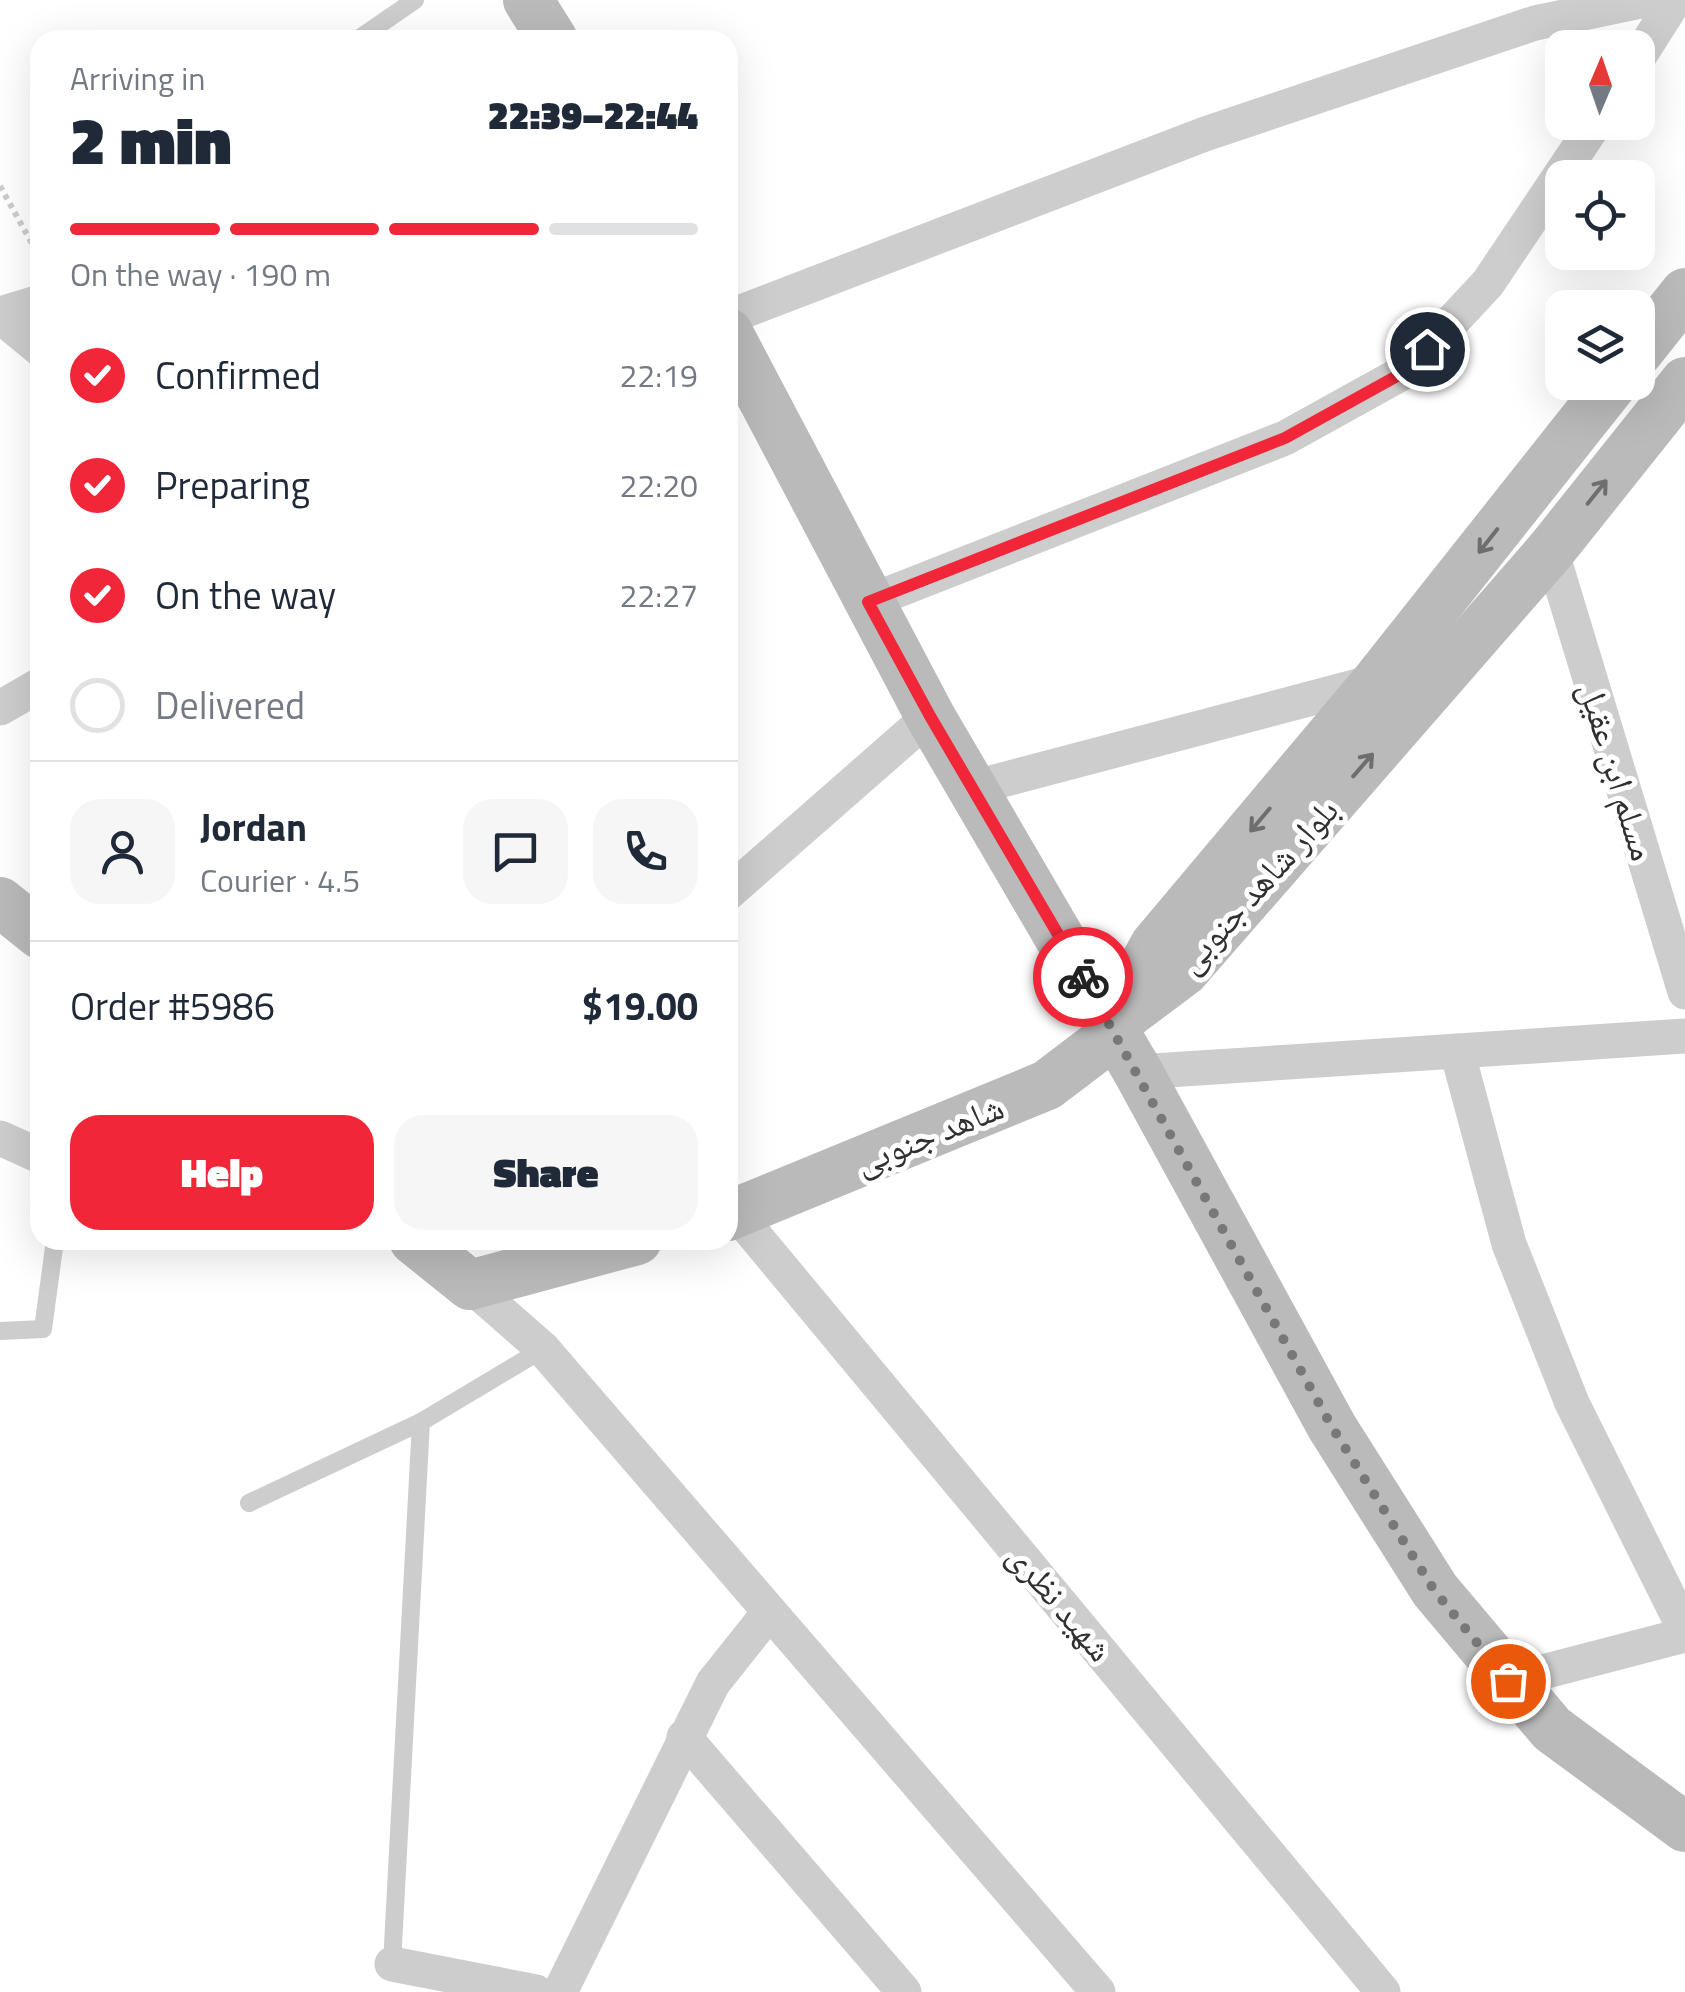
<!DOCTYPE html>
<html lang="en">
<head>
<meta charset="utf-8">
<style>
  body { margin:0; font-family:"Titillium Web","Noto Naskh Arabic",sans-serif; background:#f6f6f7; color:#1f2937; height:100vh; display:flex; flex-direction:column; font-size:38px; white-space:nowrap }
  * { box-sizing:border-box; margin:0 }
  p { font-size:32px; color:#747a83 }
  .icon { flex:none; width:55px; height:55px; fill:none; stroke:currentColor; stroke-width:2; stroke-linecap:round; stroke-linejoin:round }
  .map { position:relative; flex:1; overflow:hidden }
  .side { position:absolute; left:30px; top:30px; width:708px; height:1220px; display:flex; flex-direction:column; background:#fff; border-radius:30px; box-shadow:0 10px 40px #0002 }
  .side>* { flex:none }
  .needle { width:65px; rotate:2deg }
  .controls { position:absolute; left:1545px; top:30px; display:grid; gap:20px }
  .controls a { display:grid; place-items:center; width:110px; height:110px; border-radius:20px; background:#fff; box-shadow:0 10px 40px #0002; font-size:50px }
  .pin { position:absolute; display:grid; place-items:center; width:85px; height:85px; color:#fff; margin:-42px; border:5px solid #fff; border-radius:50%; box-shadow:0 2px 10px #0007 }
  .courier { position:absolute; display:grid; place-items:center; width:100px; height:100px; margin:-50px; border:8px solid #f12739; border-radius:50%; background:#fff; color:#222; box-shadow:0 2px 12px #0007 }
  .overview em { font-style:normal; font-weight:800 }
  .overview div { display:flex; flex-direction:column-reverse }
  .overview { display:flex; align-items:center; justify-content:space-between; height:170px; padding:0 40px }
  h1 { font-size:65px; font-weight:800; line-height:75px }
  .bar { display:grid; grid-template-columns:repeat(4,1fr); gap:15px 10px; align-content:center; height:120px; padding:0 40px }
  .bar i { height:12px; border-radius:8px; background:#e0e1e3 }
  .bar .current { background:#f12739 }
  .bar p { grid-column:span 4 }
  .line { display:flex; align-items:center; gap:25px; padding:0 40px; border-top:2px solid #e0e1e3 }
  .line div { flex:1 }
  .round { display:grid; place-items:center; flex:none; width:105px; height:105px; border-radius:30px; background:#f6f6f7 }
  ol { padding:0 40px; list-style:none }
  li { display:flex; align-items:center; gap:30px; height:110px }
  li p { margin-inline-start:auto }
  li .icon { padding:10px; border-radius:50%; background:#f12739; color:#fff; stroke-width:4 }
  li:last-child { color:#747a83 }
  li i { width:55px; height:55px; border:5px solid #e0e1e3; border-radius:50% }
  .primary-button { display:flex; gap:20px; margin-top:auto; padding:20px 40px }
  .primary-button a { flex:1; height:115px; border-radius:30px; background:#f12739; color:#fff; font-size:40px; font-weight:800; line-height:115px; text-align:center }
  .primary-button a+a { background:#f6f6f7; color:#1f2937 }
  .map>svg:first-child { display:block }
</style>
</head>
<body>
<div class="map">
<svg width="1685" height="1992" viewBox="0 0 1685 1992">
  <rect width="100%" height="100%" fill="#fff"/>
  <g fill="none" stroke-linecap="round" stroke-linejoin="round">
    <path stroke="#cdcdcd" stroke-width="6" stroke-dasharray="5 5" stroke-linecap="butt" d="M0,186L40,258"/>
    <g stroke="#cdcdcd" stroke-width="18">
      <path d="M357,40L415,0"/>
      <path d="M0,1331L43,1329L55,1240"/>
      <path d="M249,1503L421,1422L543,1349"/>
      <path d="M392,1964L421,1422"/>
    </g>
    <g stroke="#cdcdcd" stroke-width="35">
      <path d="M1638,58L1675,0"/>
      <path d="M0,314L40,302"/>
      <path d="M0,316L40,349"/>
      <path d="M728,317L1205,134L1535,23L1645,0"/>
      <path d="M1551,550L1685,992"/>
      <path d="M868,602L1285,438L1406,371L1488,283L1596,122"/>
      <path d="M0,708L40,685"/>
      <path d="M972,788L1377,681"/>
      <path d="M728,893L930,716"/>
      <path d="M1457,1051L1509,1244L1572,1403L1685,1630"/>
      <path d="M1138,1072L1685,1036"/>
      <path d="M0,1138L40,1156"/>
      <path d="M736,1213L1383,1992"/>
      <path d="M470,1285L543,1349L1098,1992"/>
      <path d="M1508,1681L1685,1635"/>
      <path d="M684,1737L904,1992"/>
      <path d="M392,1964L536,1992"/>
      <path d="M560,1992L713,1683L768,1614"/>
    </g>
    <g stroke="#bababa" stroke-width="50">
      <path d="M528,0L553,40"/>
      <path d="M728,333L930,716L1138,1072L1332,1427L1435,1590L1552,1729L1685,1827"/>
      <path d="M1638,352L1685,293"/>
      <path d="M0,902L40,934"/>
      <path d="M1124,1016L1184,971L1551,550L1685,382"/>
      <path d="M728,1216L1047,1085L1101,1044L1155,945L1377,681L1614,382"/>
      <path d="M414,1240L470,1285L637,1240"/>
    </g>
  </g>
  <defs><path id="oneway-shaft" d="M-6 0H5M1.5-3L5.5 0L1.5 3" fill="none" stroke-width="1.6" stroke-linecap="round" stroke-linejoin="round" transform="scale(2.5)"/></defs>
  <g stroke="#6e6e6e">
    <use href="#oneway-shaft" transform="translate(1597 492) rotate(-51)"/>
    <use href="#oneway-shaft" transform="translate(1488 541) rotate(128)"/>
    <use href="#oneway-shaft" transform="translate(1363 765) rotate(-49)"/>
    <use href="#oneway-shaft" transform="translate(1260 820) rotate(130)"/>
  </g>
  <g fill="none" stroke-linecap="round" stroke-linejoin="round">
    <path stroke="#787878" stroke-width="10" stroke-dasharray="0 18" d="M1083,977L1332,1427L1434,1590L1508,1681"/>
    <path stroke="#f12739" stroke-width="12" d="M1083,977L930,716L868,602L1285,438L1406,371L1427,349"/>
  </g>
  <g text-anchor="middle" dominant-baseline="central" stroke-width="10" stroke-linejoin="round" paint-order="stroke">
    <g font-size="35" fill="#303030" stroke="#fff">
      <text transform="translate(1618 771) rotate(73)">مسلم ابن عقیل</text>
      <text transform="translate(1257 885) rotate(-48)">بلوار شاهد جنوبی</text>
      <text transform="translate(929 1134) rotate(-22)">شاهد جنوبی</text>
      <text transform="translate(1061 1602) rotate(50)">شهید نظری</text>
    </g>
  </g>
</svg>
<div class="controls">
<a><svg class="needle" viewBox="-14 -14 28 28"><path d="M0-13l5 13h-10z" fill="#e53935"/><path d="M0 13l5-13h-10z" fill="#747a83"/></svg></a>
<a><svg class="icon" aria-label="locate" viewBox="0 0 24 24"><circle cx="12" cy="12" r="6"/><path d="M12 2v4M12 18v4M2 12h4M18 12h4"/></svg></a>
<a><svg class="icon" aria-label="layers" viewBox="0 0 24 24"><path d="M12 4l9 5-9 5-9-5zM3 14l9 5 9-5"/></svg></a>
</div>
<div class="pin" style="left:1508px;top:1681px;background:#ea580c"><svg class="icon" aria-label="bag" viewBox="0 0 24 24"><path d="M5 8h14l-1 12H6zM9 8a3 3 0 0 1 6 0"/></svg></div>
<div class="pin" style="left:1427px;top:349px;background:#1f2937"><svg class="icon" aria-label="home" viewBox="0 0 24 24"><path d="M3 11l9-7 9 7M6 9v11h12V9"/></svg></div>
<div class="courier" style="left:1083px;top:977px"><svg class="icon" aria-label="bike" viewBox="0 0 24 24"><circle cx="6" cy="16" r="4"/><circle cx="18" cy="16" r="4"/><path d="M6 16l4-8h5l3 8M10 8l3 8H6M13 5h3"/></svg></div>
<section class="side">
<div class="overview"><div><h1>2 min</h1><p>Arriving in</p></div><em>22:39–22:44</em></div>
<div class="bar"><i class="current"></i><i class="current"></i><i class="current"></i><i></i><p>On the way · 190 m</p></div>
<ol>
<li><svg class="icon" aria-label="check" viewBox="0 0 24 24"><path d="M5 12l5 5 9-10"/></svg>Confirmed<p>22:19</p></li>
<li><svg class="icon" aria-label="check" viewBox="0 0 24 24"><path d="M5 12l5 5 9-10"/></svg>Preparing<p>22:20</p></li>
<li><svg class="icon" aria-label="check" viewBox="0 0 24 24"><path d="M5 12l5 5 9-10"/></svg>On the way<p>22:27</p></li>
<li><i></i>Delivered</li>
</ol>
<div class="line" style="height:180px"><a class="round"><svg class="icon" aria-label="person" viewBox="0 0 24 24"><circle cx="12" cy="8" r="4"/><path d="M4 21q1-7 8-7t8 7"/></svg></a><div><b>Jordan</b><p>Courier · 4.5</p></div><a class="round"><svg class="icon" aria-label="chat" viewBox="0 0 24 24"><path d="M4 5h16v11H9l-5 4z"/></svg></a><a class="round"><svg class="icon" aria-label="phone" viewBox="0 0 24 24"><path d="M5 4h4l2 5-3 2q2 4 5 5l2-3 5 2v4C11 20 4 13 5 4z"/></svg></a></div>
<div class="line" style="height:130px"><div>Order #5986</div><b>$19.00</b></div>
<div class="primary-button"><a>Help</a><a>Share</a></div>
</section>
</div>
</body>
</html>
